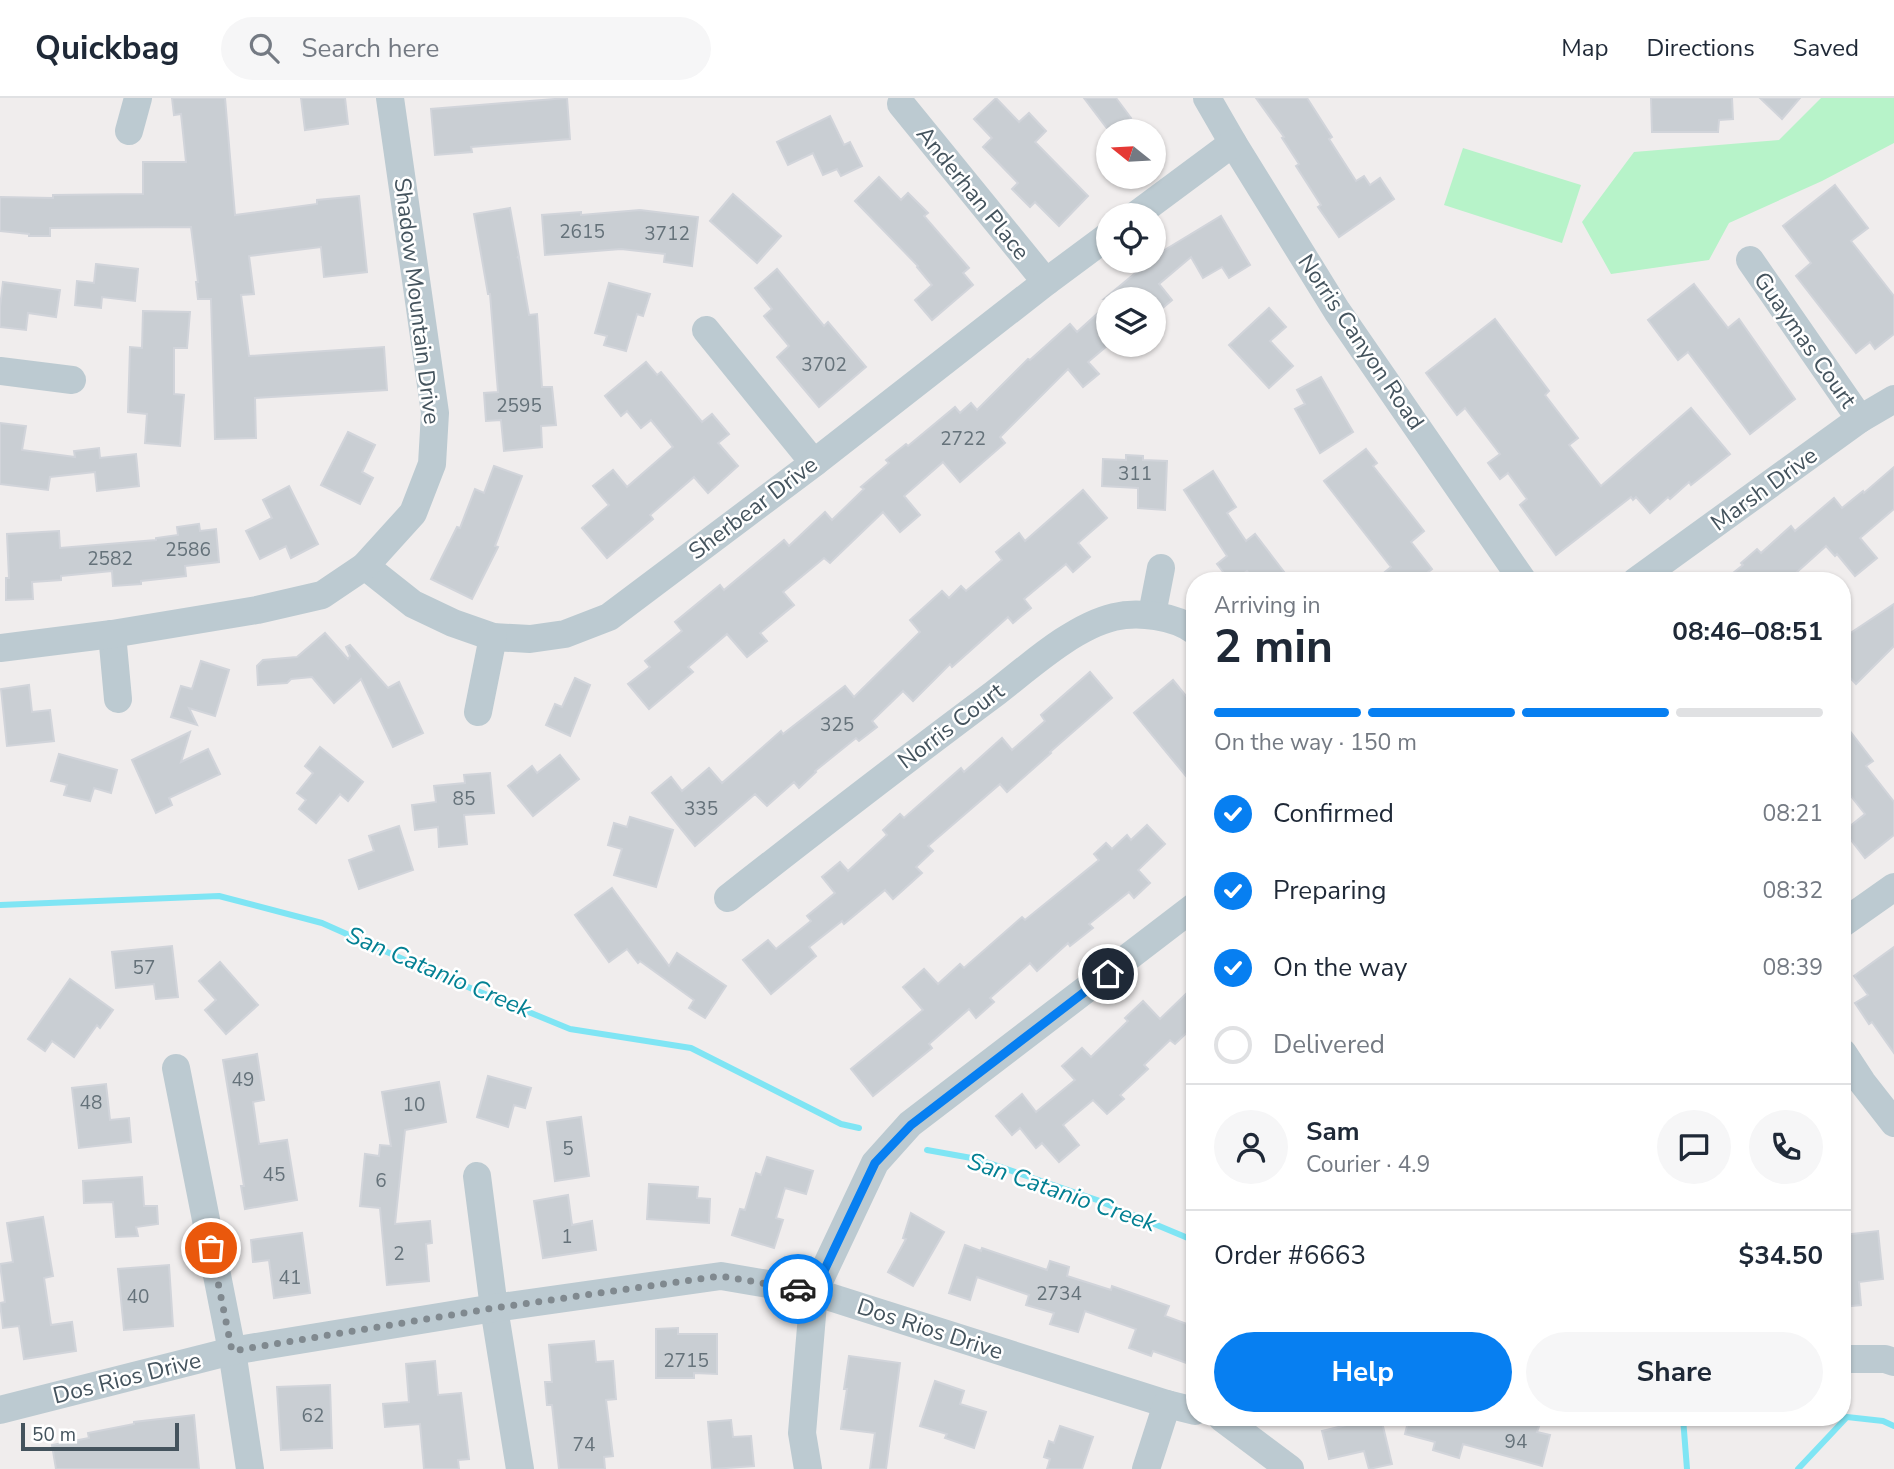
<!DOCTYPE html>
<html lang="en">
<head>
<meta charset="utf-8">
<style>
  body { margin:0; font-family:"Nunito Sans",sans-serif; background:#f6f6f7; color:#1f2937; height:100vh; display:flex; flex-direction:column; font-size:26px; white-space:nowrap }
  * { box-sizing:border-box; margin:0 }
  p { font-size:23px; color:#747a83 }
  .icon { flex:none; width:38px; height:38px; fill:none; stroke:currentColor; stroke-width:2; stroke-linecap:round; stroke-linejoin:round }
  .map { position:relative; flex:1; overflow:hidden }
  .drawer { position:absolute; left:1186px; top:474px; width:665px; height:854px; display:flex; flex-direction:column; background:#fff; border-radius:28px; box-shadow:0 2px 5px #0004 }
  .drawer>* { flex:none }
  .needle { width:46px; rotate:288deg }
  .controls { position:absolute; left:1096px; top:21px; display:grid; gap:14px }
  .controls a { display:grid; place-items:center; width:70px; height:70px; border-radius:50%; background:#fff; box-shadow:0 2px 5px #0004; font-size:35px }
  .scale { position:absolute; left:21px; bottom:18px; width:158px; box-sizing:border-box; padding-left:7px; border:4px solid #44535d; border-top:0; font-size:19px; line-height:24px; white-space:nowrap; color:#44535d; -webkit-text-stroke:5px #fff; paint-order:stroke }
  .pin { position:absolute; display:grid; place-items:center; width:60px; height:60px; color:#fff; margin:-30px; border:4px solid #fff; border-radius:50%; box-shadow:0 2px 7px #0007 }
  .courier { position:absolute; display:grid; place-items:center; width:70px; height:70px; margin:-35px; border:5px solid #077ff1; border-radius:50%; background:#fff; color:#222; box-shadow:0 2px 9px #0007 }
  .summary em { font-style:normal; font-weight:700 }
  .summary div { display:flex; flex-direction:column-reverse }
  .summary { display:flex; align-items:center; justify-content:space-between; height:119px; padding:0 28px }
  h1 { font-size:46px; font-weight:700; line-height:52px }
  .bar { display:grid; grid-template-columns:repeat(4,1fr); gap:10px 7px; align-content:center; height:84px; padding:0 28px }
  .bar i { height:9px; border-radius:5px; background:#e0e1e3 }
  .bar .on { background:#077ff1 }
  .bar p { grid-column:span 4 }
  .line { display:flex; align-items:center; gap:18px; padding:0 28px; border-top:2px solid #e0e1e3 }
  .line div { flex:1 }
  .round { display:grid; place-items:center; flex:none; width:74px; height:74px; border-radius:37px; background:#f6f6f7 }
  ol { padding:0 28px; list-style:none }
  li { display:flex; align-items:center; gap:21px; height:77px }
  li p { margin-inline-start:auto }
  li .icon { padding:7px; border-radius:50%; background:#077ff1; color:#fff; stroke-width:4 }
  li:last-child { color:#747a83 }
  li i { width:38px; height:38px; border:4px solid #e0e1e3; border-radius:50% }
  .cta { display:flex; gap:14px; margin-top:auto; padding:14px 28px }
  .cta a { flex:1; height:80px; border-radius:42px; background:#077ff1; color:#fff; font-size:28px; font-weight:700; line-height:80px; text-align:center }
  .cta a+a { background:#f6f6f7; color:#1f2937 }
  header { display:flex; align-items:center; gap:42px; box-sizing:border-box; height:98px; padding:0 35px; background:#fff; border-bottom:2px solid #e0e1e3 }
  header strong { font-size:33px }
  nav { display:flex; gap:38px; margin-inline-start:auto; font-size:24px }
  .search { width:490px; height:63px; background:#f6f6f7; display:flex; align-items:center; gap:18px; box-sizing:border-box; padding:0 24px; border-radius:38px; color:#747a83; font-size:26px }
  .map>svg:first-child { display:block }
</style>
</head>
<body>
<header>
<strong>Quickbag</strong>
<div class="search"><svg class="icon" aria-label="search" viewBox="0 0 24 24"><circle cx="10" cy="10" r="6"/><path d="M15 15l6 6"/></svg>Search here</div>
<nav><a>Map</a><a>Directions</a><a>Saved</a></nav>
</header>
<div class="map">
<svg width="1894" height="1371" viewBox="0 0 1894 1371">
  <rect width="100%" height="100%" fill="#f0eded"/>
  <g fill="#b7f3c9">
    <path d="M1821,0H1894V45L1822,83L1729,125L1709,162L1611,176L1582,124L1634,54L1779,42Z"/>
    <path d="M1463,50L1581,87L1562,145L1444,107Z"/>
  </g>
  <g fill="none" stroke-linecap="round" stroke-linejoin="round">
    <g stroke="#7fe5f4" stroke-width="6">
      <path d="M0,807L219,798L322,825L441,878L570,931L691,950L841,1026L859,1030"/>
      <path d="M927,1052L977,1061L1097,1102L1195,1143"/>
      <path d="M1683,1320L1687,1371"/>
      <path d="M1798,1371L1847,1319L1883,1323L1894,1328"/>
    </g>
  </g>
  <g fill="#c9ced3" stroke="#d1d4da" stroke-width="2">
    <path d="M172,0H225L235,117L317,106V102L359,98L367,174L324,179L321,149L249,158L254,196L241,197L249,258L384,249L387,292L255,300L256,340L215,341L211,201H198L196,184H198L191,129L50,130V138H29V136L0,133V99L53,100V97L143,96V64H186L181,16L174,17Z"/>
    <path d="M301,0H345L348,26L305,32Z"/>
    <path d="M567,0L570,41L471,49L472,54L435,57L431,11Z"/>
    <path d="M996,0L1019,24L1029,15L1046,33L1035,44L1088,98L1059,128L1035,104L1030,109L1012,91L1018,85L983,49L992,40L974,21Z"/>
    <path d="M1084,0H1116L1131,20L1114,33H1109Z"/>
    <path d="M1256,0H1307L1332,39L1329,41L1356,83L1364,78L1370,87L1380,80L1394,101L1339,139L1318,109L1321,107L1296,68L1299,66L1282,40L1284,39Z"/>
    <path d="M1651,0H1732L1733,21L1719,22L1718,34H1652Z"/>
    <path d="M1760,0H1800L1782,21Z"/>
    <path d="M830,18L844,47L850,44L862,68L841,78L837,71L823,77L813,55L788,67L777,44Z"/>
    <path d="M879,79L901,102L908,95L928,115L924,118L969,170L963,175L973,187L932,222L915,202L932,187L917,169L918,168L855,103Z"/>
    <path d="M1835,87L1868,130L1851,143L1894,198V236L1875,251L1870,244L1856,255L1796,178L1811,165L1783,128Z"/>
    <path d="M733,96L781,138L757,165L710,123Z"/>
    <path d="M510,110L519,159H517L519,160L529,217L537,216L542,289H552L556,327L541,328L542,349L504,353L501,322L486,323L484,295L498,294L490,196H488L474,116Z"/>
    <path d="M640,112L698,119L692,168L664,164L665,156L621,151L545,157L542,117L581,114V117Z"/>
    <path d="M1221,118L1250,167L1229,180L1222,169L1203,180L1191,159L1159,186L1172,202L1153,218V201H1104L1150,163H1153V160L1158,156Z"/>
    <path d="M96,166L138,171L135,203L102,199L101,210L75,207L77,183L94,185Z"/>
    <path d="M777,171L824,228L828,224L866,269L819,309L777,259L789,248L764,218L772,211L755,190Z"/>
    <path d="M3,184L60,192L56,219L28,215L26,232L0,229V209Z"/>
    <path d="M609,185L650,196L643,218L637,216L626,253L604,247L607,238L595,235Z"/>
    <path d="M1694,186L1728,230L1739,221L1795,301L1750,336L1688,254L1678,262L1648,222Z"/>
    <path d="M1269,210L1286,229L1270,243L1293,268L1269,290L1229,247Z"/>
    <path d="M143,213L190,214L187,250H174V296L184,297L180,348L145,345L147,316L128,314L130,249L142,250Z"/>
    <path d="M1098,215L1108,226V247L1088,264L1099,276L1083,289L1068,271L1000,339L1005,345L960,384L943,364L904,398L920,417L900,434L883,414L830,465L824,460L783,494L794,507L760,535L767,543L747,559L727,536L688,569L693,574L649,611L628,586L650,569L645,563L682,533L675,524L720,487L724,492L784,442L789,448L825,414L832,422L864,391L861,389L889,365L886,362L906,346L908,348L955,309L960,315L971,305L977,312L1028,261L1030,262L1070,226L1077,234Z"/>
    <path d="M1495,221L1549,293L1545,297L1578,340L1569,347L1601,388L1691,310L1730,356L1691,387L1689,384L1670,401L1668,399L1650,415L1636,399L1633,402L1631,399L1556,457L1520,407L1527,401L1508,375L1500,381L1488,365L1500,356L1465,310L1457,317L1426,275Z"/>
    <path d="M646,264L657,277L661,274L702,324L712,316L729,336L718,345L738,368L708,395L694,379L650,417L653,421L607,460L582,430L609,407L593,388L613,372L627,389L673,349L651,322L641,330L627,313L621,318L605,298Z"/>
    <path d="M1321,279L1353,334L1320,355L1295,311L1305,306L1297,292Z"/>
    <path d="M0,325L26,328L22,352L75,359L74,353L99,350L100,360L136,356L139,388L97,393L95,374L50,379L48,392L0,386Z"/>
    <path d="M348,334L375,347L362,374L373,380L360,406L321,387Z"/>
    <path d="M1366,351L1377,365L1373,368L1424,433L1411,444L1432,471L1417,483H1374L1391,469L1324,383Z"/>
    <path d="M1126,357L1143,358V362L1167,363L1165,412L1138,410V390L1102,388L1103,361L1126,362Z"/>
    <path d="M494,368L522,378L495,448L498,449L472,501L431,481L457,429L460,430L475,391L484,395Z"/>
    <path d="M1894,369V411L1860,440L1877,460L1855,478L1837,456L1835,458L1826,448L1787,483H1723L1743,467L1741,465L1757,451L1761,455L1791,428L1795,433L1834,400L1842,410L1863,393L1864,395Z"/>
    <path d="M1213,373L1236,409L1227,415L1246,443L1255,436L1291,483H1255L1247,473L1233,483H1230L1217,466L1227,458L1184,392Z"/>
    <path d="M289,388L318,446L291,460L286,448L260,461L246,433L272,420L263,402Z"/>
    <path d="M1083,392L1107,420L1078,445L1090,459L1073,474L1066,466L1024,501L1031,510L1013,525L1008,519L952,569L950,566L913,603L903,593L872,623L877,629L859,643L856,640L815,673L816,674L799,690L794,684L767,708L755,696L695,748L652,695L671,679L682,693L709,670L722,685L781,633L783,636L845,588L854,599L920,534L910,522L942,493L949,500L961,488L966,493L1002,462L996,454L1019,435L1025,443Z"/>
    <path d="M199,426L200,433L216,431L219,464L185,468L186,478L141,483V486L113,488L112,473L61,478V482L32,484L33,501L6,502V480H9L7,436L59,433L60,450L156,442V440L178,437L177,429Z"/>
    <path d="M1894,506V548L1856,586L1843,572V540Z"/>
    <path d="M325,535L348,561L350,558L346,549L350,547L388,590L399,584L423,635L393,649L361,581L334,605L312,579L291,581L287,585L258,587L257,568L263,562L297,559Z"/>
    <path d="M201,563L229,572L215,618L189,610L197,627L171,619L181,588L192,591Z"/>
    <path d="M1090,574L1112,600L1050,654L1051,655L1007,694L1000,686L928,748L933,753L916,769L922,775L893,801L885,792L844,826L842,823L809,849L816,858L771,896L743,862L768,842L776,851L811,823L807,818L835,795L822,779L840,764L848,773L887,737L883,732L900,716L904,720L961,670L964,674L1002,640L1012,652L1045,623L1041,617Z"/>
    <path d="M575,580L590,587L570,638L546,627L555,606L562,609Z"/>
    <path d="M1173,582L1195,609V689L1134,615Z"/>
    <path d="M29,587L32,614L50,612L54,643L7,648L1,591Z"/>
    <path d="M1843,624L1873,663L1866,668L1894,704V737L1865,760L1844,733L1865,716L1843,688Z"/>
    <path d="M190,634L181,664L208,651L220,676L169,700L172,707L156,715L132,662Z"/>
    <path d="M320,649L363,684L348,703L340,696L316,725L299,711L306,702L297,695L313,675L305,668Z"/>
    <path d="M59,656L117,672L111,695L94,690L90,703L64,697L67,687L51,683Z"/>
    <path d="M560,657L579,681L533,718L508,688L532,668L537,675Z"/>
    <path d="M490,675L494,715L464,717L467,746L439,749L438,729L415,732L412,707L436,704L434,688L465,685L464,677Z"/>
    <path d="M630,719L673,732L656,789L614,777L622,751L608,747L614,725L627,729Z"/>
    <path d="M1147,727L1165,746L1138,772L1150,785L1134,800L1129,794L1089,826L1093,830L1070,848L1068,845L1037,873L1030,865L990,900L994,904L976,920L969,911L929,946L932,950L873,998L851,971L923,912L903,889L924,871L938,886L960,866L964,870L1022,819L1025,822L1099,762L1094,756L1106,745L1112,751L1127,737L1131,742Z"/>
    <path d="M399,728L413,772L359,791L349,762L374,753L369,738Z"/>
    <path d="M612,790L669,868L677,855L726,888L705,920L689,910L694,902L640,863L638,865L627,851L609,864L575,817Z"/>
    <path d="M172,848L178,899L156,901L154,886L116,890L112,854Z"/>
    <path d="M1894,849V955L1872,924L1869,926L1855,905L1868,897L1854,878Z"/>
    <path d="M220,864L258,907L226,936L205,912L216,902L199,883Z"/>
    <path d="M70,881L113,912L100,930L97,927L74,959L52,943L45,953L28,941Z"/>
    <path d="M1195,887V927L1175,946L1170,942L1144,967L1148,971L1120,997L1124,1001L1107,1016L1093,1002L1063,1027L1079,1047L1059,1064L1042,1045L1036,1050L1020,1030L1012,1037L996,1018L1022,996L1036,1014L1075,982L1062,968L1082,950L1091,959L1128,923L1125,920L1143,903L1160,921Z"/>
    <path d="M257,956L264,1002L253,1004L259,1046L287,1042L297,1102L245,1111L241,1088H244L223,962Z"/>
    <path d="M488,978L531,990L525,1010L514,1007L508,1029L477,1019Z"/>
    <path d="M439,984L446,1024L405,1032L395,1126L430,1123L432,1145L426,1146L429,1183L387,1187L380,1110L360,1108L365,1056L379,1058L380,1047L391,1048L382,994Z"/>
    <path d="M106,986L110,1022L129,1020L131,1044L79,1050L72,990Z"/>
    <path d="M581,1019L589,1078L555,1083L547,1024Z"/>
    <path d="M767,1059L813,1073L806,1096L785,1090L776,1120L783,1122L774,1150L732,1137L740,1111L745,1112L756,1075L761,1077Z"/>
    <path d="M142,1079L144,1108H157L158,1126L136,1129L138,1138L116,1139L113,1104L84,1105L83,1083Z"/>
    <path d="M649,1086L698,1089L697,1100L710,1101L709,1125L647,1121Z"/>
    <path d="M568,1097L572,1127L592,1123L596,1152L543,1160L534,1103Z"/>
    <path d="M911,1115L944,1134L913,1188L888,1174L906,1141L903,1140Z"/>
    <path d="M43,1119L53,1178L44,1180L51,1227L72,1224L76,1253L24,1261L19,1228L3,1230L0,1205L5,1204L0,1166L13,1164L7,1125Z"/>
    <path d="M1878,1133L1883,1181L1859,1184L1861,1207L1843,1209V1137Z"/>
    <path d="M302,1135L310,1195L274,1200L269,1162L253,1164L251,1142Z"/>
    <path d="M965,1147L981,1153L982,1150L1047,1172L1050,1163L1069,1169L1067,1178L1111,1192L1112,1188L1169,1208L1165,1218L1195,1229V1268L1153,1253L1151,1258L1129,1250L1136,1231L1085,1213L1078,1234L1050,1226L1054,1215L1026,1207L1029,1197L977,1179L970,1202L949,1195Z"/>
    <path d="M169,1167L173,1228L124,1232L118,1171Z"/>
    <path d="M678,1230V1236H717V1276L694,1275V1280H656V1231Z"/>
    <path d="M594,1243L596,1264L613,1263L616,1301L606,1302L613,1358L604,1359L605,1371H559L552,1307H547L545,1284H552L549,1247Z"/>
    <path d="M849,1258L900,1265L886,1371H870L875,1335L841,1331L847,1291H844Z"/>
    <path d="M435,1263L438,1297L461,1295L469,1361L458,1362L459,1371H424L420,1326L385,1329L383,1306L409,1304L406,1266Z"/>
    <path d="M935,1283L964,1293L960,1306L986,1314L974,1350L945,1340L947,1336L920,1328Z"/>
    <path d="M330,1287L332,1350L281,1352L277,1289Z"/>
    <path d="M194,1317L199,1371H56L52,1347L89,1340L88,1335L134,1326V1324Z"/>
    <path d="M1375,1320H1381L1392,1366L1369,1371L1364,1353L1329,1361L1322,1333Z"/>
    <path d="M1409,1320H1470L1490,1325L1491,1320H1542L1537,1334L1550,1337L1542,1368L1463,1346L1459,1360L1433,1352L1435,1344L1405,1336Z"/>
    <path d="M731,1322L733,1339L751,1338L754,1368L712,1371L708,1324Z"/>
    <path d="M1060,1328L1093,1339L1082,1371H1047L1050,1361L1044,1359L1049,1343L1054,1345Z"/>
  </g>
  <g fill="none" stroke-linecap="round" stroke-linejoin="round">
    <g stroke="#bccad1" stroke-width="28">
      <path d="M1207,0L1233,45L1337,213L1523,483"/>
      <path d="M901,6L1046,184"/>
      <path d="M129,33L138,0"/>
      <path d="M1136,117L1233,45"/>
      <path d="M1750,162L1860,321"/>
      <path d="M706,232L814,365"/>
      <path d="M0,273L72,282"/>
      <path d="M365,468L413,506L453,525L493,539L530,541L565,536L609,519L814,365L1046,184L1108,138"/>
      <path d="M1636,483L1860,321L1894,301"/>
      <path d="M1152,516L1161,470"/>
      <path d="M112,536L118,601"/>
      <path d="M0,550L112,536L257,512L322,497L365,468L413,415L432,366L435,315L390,0"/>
      <path d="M478,614L493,539"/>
      <path d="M728,800C816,731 904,663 994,596C1028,570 1072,529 1114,519C1138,513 1175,518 1195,533"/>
      <path d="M1843,825L1894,789"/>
      <path d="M1843,955L1862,984L1894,1025"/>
      <path d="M176,970L232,1253L250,1371"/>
      <path d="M477,1078L494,1210L520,1371"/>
      <path d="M1843,1261H1885L1894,1264"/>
      <path d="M0,1312L232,1253L494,1210L721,1178L814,1194L1167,1306L1195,1313"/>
      <path d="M1222,1320L1290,1371"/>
      <path d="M808,1371L802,1335L814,1194L875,1065L910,1026L1195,808"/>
      <path d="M1146,1371L1167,1306"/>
    </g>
  </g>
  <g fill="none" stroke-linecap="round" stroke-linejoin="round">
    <path stroke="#80898f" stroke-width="7" stroke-dasharray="0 12.6" d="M211,1150L232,1253L494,1210L720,1178L798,1191"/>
    <path stroke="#077ff1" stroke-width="9" d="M798,1191L814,1194L875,1065L911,1027L1108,876"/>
  </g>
  <g text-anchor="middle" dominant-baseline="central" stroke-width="5" stroke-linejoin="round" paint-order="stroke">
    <g font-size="19" fill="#65727a">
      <text x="582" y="134">2615</text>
      <text x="667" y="136">3712</text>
      <text x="824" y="267">3702</text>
      <text x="519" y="308">2595</text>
      <text x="963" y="341">2722</text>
      <text x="1135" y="376">311</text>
      <text x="188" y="452">2586</text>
      <text x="110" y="461">2582</text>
      <text x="837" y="627">325</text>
      <text x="464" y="701">85</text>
      <text x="701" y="711">335</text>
      <text x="144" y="870">57</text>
      <text x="243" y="982">49</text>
      <text x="91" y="1005">48</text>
      <text x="414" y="1007">10</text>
      <text x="568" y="1051">5</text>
      <text x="274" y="1077">45</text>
      <text x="381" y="1083">6</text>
      <text x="567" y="1139">1</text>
      <text x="399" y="1156">2</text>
      <text x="290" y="1180">41</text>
      <text x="1059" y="1196">2734</text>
      <text x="138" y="1199">40</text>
      <text x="686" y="1263">2715</text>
      <text x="313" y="1318">62</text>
      <text x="1516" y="1344">94</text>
      <text x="584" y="1347">74</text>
    </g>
    <g font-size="23" fill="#44535d" stroke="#fff">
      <text transform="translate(973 95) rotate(51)">Anderhan Place</text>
      <text transform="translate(417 203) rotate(83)">Shadow Mountain Drive</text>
      <text transform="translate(1805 242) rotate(55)">Guaymas Court</text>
      <text transform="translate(1361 244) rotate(56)">Norris Canyon Road</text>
      <text transform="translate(1764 391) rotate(-36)">Marsh Drive</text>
      <text transform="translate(753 410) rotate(-37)">Sherbear Drive</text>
      <text transform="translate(951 628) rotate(-37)">Norris Court</text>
      <text transform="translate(930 1231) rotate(18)">Dos Rios Drive</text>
      <text transform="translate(127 1280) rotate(-14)">Dos Rios Drive</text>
    </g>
    <g font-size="24" font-style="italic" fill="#038093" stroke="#fff">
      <text transform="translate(439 874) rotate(23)">San Catanio Creek</text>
      <text transform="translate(1062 1094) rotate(19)">San Catanio Creek</text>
    </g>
  </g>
</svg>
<div class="controls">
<a><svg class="needle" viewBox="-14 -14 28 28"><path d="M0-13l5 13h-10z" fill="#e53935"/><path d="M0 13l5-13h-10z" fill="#747a83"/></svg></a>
<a><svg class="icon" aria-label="locate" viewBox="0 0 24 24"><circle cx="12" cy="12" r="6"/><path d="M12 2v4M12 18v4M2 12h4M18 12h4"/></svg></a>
<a><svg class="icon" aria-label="layers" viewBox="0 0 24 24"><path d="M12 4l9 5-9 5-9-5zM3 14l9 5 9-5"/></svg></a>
</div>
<div class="scale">50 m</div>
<div class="pin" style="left:211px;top:1150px;background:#ea580c"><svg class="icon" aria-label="bag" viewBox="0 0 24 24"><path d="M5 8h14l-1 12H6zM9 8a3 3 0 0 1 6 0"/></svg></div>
<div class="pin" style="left:1108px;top:876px;background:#1f2937"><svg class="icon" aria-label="home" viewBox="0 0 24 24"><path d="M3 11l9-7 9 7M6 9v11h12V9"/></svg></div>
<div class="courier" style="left:798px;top:1191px"><svg class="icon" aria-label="car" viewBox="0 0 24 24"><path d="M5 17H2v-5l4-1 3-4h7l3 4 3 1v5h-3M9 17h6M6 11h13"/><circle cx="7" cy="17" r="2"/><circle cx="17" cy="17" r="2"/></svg></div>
<section class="drawer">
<div class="summary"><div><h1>2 min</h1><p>Arriving in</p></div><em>08:46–08:51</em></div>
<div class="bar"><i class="on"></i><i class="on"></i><i class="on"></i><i></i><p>On the way · 150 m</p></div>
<ol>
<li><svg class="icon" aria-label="check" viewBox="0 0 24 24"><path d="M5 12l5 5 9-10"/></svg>Confirmed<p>08:21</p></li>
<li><svg class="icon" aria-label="check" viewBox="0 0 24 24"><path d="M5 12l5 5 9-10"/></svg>Preparing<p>08:32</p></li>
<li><svg class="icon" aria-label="check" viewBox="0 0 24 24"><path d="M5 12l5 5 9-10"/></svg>On the way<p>08:39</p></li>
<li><i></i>Delivered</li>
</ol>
<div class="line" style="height:126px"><a class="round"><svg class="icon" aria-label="person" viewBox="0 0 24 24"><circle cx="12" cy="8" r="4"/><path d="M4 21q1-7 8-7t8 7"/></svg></a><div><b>Sam</b><p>Courier · 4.9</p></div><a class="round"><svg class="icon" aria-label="chat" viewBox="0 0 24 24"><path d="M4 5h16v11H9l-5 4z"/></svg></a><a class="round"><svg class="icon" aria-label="phone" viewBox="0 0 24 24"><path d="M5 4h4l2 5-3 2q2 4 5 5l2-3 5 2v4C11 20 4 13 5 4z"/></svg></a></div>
<div class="line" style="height:91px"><div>Order #6663</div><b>$34.50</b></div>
<div class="cta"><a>Help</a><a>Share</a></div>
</section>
</div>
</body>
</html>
